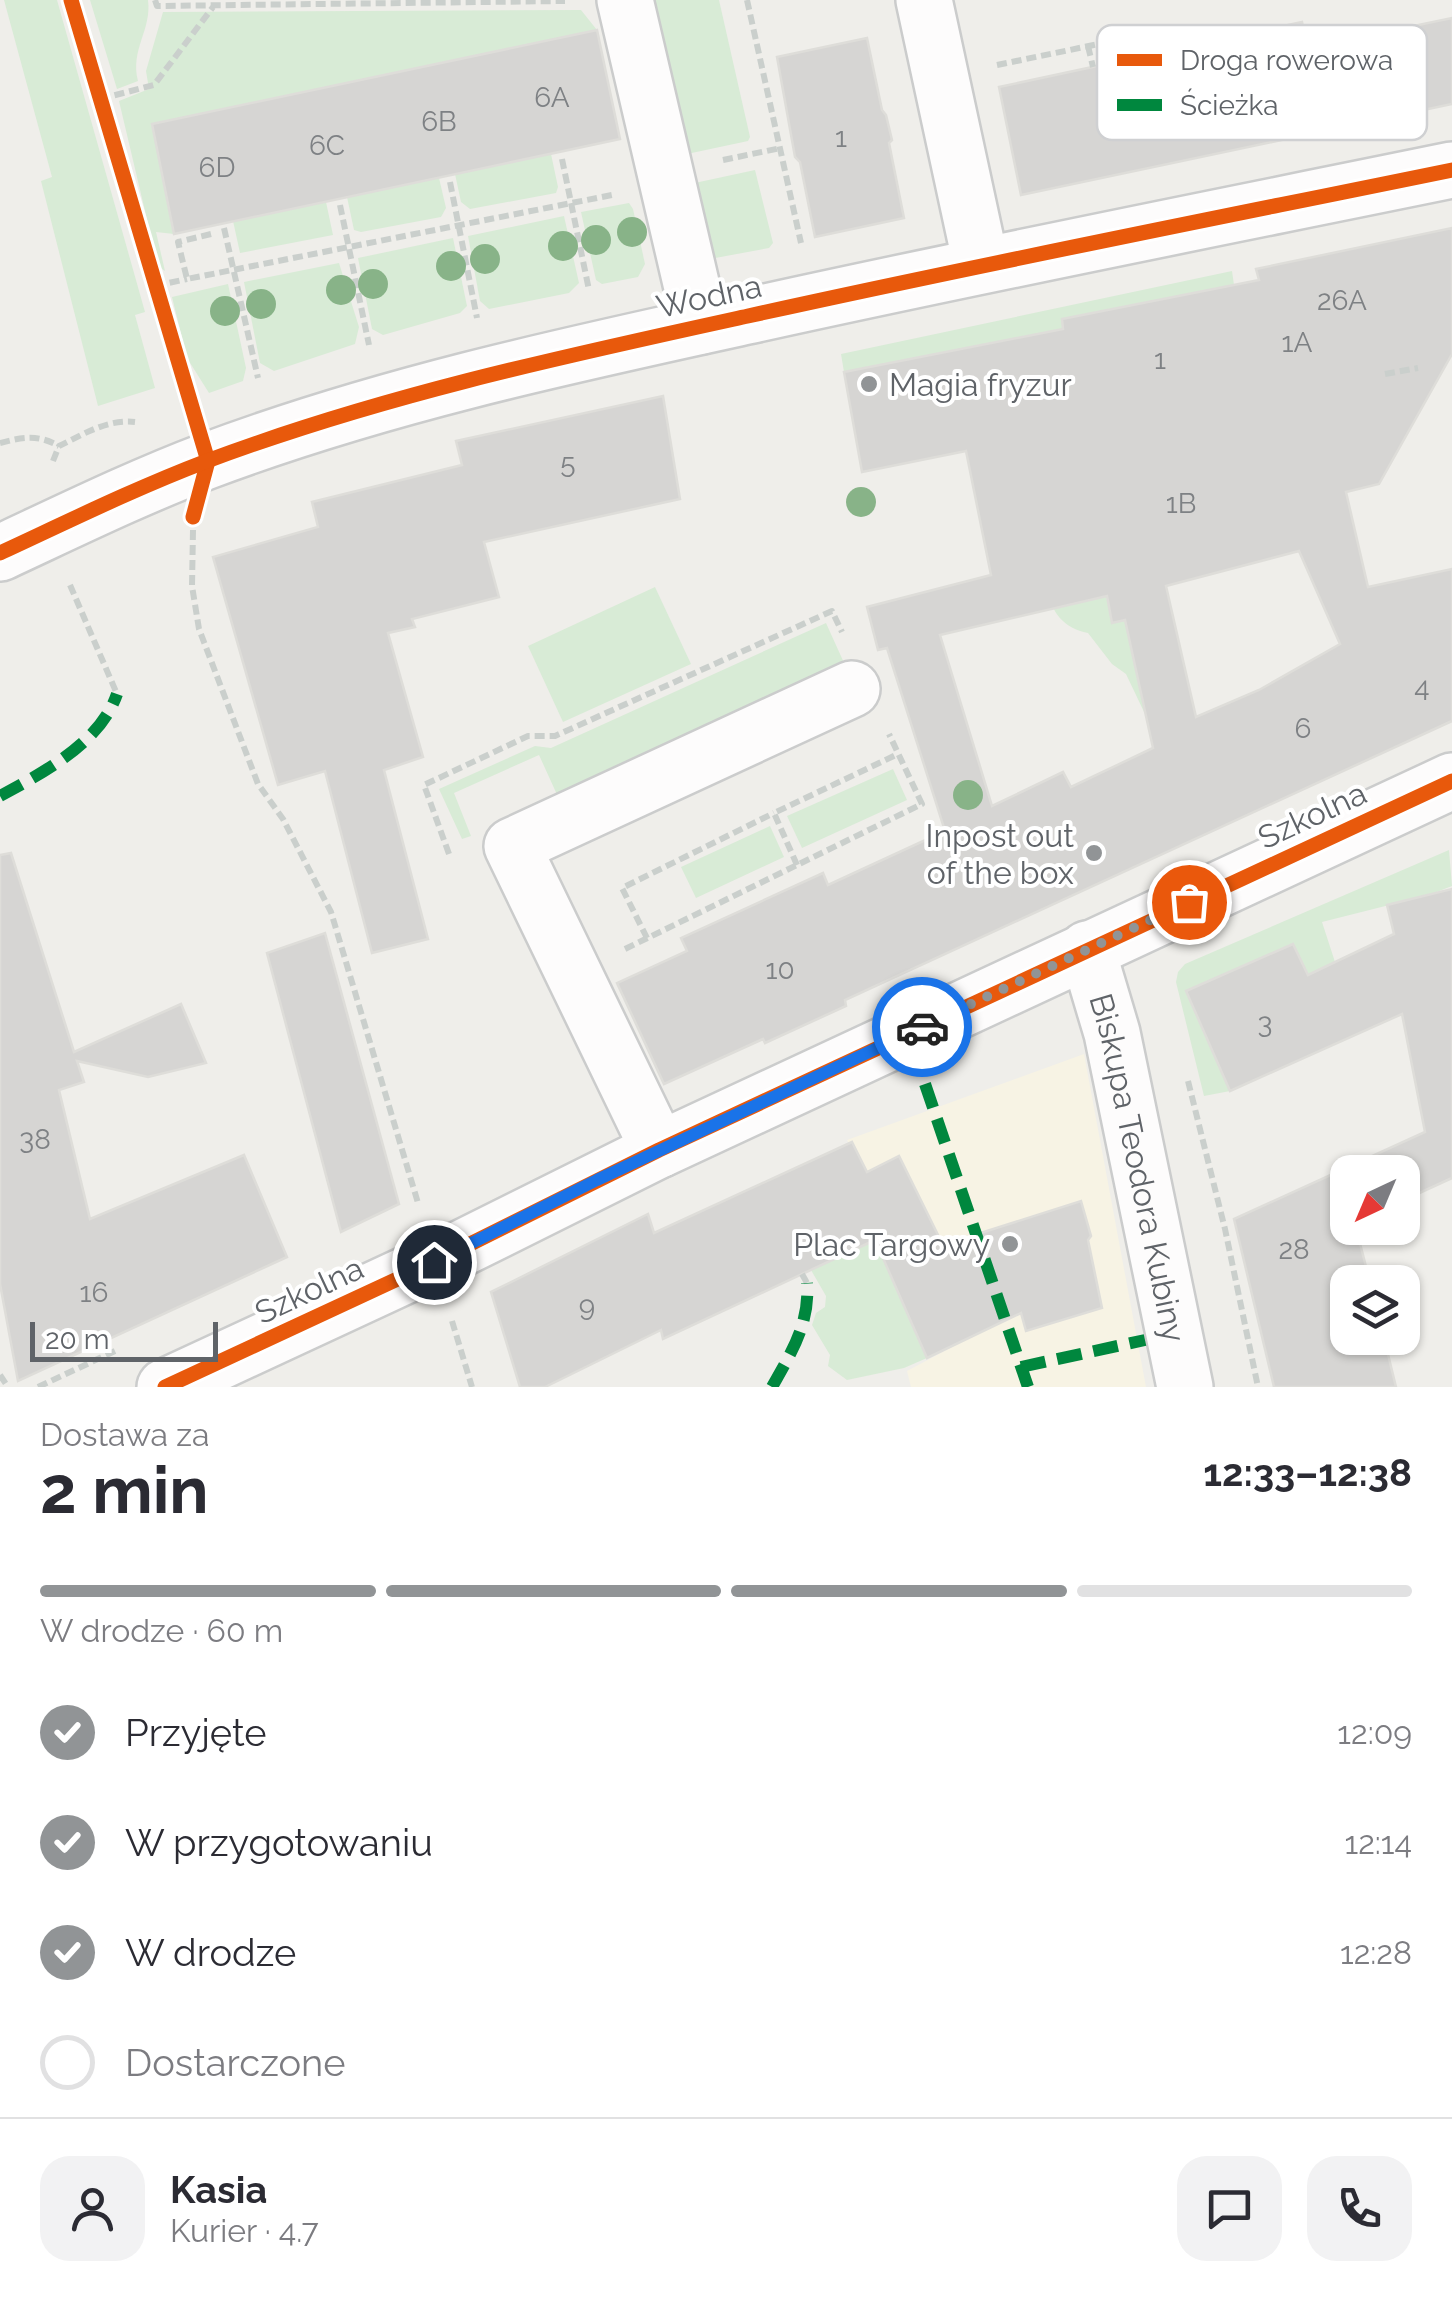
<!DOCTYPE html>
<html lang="pl">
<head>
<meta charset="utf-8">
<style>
  body { margin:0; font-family:Raleway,sans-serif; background:#f2f2f3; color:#2b2b33; height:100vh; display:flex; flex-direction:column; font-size:38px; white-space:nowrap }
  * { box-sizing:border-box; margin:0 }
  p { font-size:32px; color:#7c7c81 }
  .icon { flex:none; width:55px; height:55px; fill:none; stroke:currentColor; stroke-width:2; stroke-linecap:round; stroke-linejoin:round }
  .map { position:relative; height:1387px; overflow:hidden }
  .drawer { display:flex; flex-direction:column; background:#fff; flex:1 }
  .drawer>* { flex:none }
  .needle { width:65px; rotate:224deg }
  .controls { position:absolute; left:1330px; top:1155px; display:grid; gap:20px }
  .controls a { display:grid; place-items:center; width:90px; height:90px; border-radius:20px; background:#fff; box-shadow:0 2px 8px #0004; font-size:50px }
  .scale { position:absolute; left:30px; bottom:25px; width:188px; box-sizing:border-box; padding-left:10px; border:5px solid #5f6368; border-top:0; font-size:28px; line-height:35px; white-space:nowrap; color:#5f6368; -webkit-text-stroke:8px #fff; paint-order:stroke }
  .pin { position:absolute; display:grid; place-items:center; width:85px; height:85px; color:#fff; margin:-42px; border:5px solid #fff; border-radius:50%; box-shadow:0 2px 10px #0007 }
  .courier { position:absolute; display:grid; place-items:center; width:100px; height:100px; margin:-50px; border:8px solid #1a73e8; border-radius:50%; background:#fff; color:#222; box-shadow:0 2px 12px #0007 }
  .head em { font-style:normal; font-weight:700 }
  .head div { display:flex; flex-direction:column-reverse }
  .head { display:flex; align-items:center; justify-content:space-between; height:170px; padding:0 40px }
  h1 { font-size:65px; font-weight:700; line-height:75px }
  .bar { display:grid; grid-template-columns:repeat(4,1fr); gap:15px 10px; align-content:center; height:120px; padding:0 40px }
  .bar i { height:12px; border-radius:8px; background:#e1e1e2 }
  .bar .selected { background:#919496 }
  .bar p { grid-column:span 4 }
  .line { display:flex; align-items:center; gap:25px; padding:0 40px; border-top:2px solid #e1e1e2 }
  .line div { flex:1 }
  .round { display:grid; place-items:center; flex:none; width:105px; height:105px; border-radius:30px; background:#f2f2f3 }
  ol { padding:0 40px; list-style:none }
  li { display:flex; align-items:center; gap:30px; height:110px }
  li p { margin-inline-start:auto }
  li .icon { padding:10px; border-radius:50%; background:#919496; color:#fff; stroke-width:4 }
  li:last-child { color:#7c7c81 }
  li i { width:55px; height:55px; border:5px solid #e1e1e2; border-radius:50% }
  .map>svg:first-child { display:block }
</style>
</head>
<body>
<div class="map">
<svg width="1452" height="1387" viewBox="0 0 1452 1387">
  <rect width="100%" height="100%" fill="#efeeea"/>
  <path fill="#f7f3e4" d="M1084,1054L1146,1387H911L907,1371L954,1346L847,1140Z"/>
  <g fill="#d8ebd6">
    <path d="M4,0H57L145,312L135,315L155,388L98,406L41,181L52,177Z"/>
    <path d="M90,0H148C152,30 130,49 138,81L117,89Z"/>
    <path d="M653,0H719L750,137L748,141L687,154Z"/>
    <path d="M581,10L597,30L152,124L174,234L156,232L165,271L158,266L119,101L149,89L146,71L163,12Z"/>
    <path d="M551,154L558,187L556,193L470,209L461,202L455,174Z"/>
    <path d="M755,170L773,243L769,248L710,259L690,184Z"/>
    <path d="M439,178L446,208L441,217L361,232L354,230L347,197Z"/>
    <path d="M326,202L333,235L240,253L233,221Z"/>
    <path d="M629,203L633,209L645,264L638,277L602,284L596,280L581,212Z"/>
    <path d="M564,216L579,283L569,293L489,309L480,301L468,236Z"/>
    <path d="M453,238L467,306L460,313L383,335L372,329L358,258Z"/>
    <path d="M339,263L359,327L355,344L274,371L260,363L244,282Z"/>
    <path d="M1232,271L1234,285L1062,319L1063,329L844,372L841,354Z"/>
    <path d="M228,284L246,368L243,381L209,393L187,358L172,297Z"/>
    <path d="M1102,578L1112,623L1125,620L1146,716L1126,674L1112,664L1088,633C1064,628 1051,613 1048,589Z"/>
    <path d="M655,587L691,664L563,722L528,646Z"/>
    <path d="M826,623L845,665L559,799L539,755L454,793L471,836L462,839L439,789L535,746L551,748Z"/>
    <path d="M893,769L907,800L802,848L787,816Z"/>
    <path d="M770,826L784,857L696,898L681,867Z"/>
    <path d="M1449,850L1452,886L1429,895L1322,922L1335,962L1308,975L1293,944L1187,991L1230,1091L1204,1096L1176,982L1178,972L1185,964Z"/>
    <path d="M884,1237V1260L927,1358L904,1368L847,1380L828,1366L830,1355L812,1325L816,1313L825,1307L826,1296L811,1270Z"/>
  </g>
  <g fill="#d6d5d3" stroke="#deddd9" stroke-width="2.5" fill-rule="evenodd">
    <path d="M1452,18V104L1021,195L999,87L1302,22L1308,48Z"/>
    <path d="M597,30L620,139L174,234L152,124Z"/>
    <path d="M867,38L882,110L886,115L892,140L889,143L904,218L815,237L800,162L795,157L777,57Z"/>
    <path d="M1452,228V354L1379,484L1346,492L1368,587L1452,569V721L845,1000L846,1006L765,1043L763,1039L664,1084L617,983L687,951L681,938L823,873L828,885L945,831L887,648L878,650L867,607L991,575L966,451L862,472L844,372L1063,329L1062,319L1259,280L1256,269ZM1299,551L1340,644L1259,690L1196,717L1166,586ZM1107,596L1112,623L1125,620L1153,748L1071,787L1063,772L992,806L940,635Z"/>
    <path d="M663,396L680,499L484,542L499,597L412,619L415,627L388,633L423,757L384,770L428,939L372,953L325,771L278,785L213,557L318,527L312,502L462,465L456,441Z"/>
    <path d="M11,853L74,1052L181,1004L206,1063L148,1077L77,1061L84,1082L59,1090L90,1219L244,1155L287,1257L18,1381L0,1284V855Z"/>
    <path d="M1452,889V1178L1402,1201V1172H1348V1228H1356L1370,1282H1348V1338H1384L1396,1387H1274L1234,1219L1425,1132L1402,1014L1230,1091L1186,991L1293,944L1308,975L1394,934L1387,905Z"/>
    <path d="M325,933L399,1204L341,1232L267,953Z"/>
    <path d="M852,1142L867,1172L899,1156L943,1245L1081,1201L1091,1236L1088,1240L1102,1308L1026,1331L1021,1313L927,1358L875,1240L663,1339L661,1330L545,1387H520L491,1292L648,1214L654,1233Z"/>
  </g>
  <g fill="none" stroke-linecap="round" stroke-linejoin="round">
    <g stroke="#cbcccc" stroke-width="60">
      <g id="minor">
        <path d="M625,0L701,326"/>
        <path d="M924,0L981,264"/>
        <path d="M0,553C69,521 136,488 207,461C383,395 565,356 748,316C982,264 1217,218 1452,170"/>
        <path id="s1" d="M1087,949L1112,1033L1185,1387"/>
        <path d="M659,1150L512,846L852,689"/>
        <path d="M165,1387L434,1262L659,1150L1452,781"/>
      </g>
    </g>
    <g stroke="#cacfcc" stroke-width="6" stroke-dasharray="10 5" stroke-linecap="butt">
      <path d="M155,0L157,6L565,1"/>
      <path d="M747,0L801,243"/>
      <path d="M1088,46L1093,67"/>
      <path d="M997,65L1176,28"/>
      <path d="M100,99L154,85L213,7"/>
      <path d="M562,159L589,290"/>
      <path d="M723,160L781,148"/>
      <path d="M450,182L477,318"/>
      <path d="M340,205L369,345"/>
      <path d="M224,228L258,378"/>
      <path d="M211,234L178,242L187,279L612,195"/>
      <path d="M155,286L187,279"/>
      <path d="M1385,374L1418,368"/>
      <path d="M0,443C24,437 37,434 59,446"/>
      <path d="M53,461L59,446C84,434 107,419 135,422"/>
      <path d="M193,530L192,586L199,629L258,784L283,819L331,912L418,1203"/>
      <path d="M70,585L117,694"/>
      <path d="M449,854L424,785L528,736H555L832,611L842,632"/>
      <path d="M797,865L774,813L898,754"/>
      <path d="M647,938L622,888L774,813"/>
      <path d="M625,949L922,804L889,734"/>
      <path d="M1188,1081L1225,1229L1258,1387"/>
      <path d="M802,1274L807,1283"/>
      <path d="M452,1321L472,1387"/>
      <path d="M0,1375L8,1387"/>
      <path d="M38,1387L117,1350"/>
    </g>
    <use href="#minor" stroke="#fdfcfc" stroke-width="55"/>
    <g stroke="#00873e" stroke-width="12" stroke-dasharray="25 12" stroke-linecap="butt">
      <path d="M0,796C44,772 100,743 117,694"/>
      <path d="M925,1084L1028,1387"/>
      <path d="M1021,1367L1145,1340"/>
      <path d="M772,1387C791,1353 810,1324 807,1283"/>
    </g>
    <g stroke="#fff" stroke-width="21">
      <g id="cycleway">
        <path d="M71,0L208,461L193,517"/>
        <path d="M0,553C69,521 136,488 207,461C383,395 565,356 748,316C982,264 1217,218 1452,170"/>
        <path d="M165,1387L434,1262L659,1150L1452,781"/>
      </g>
    </g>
    <use href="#cycleway" stroke="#e8590c" stroke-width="15"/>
  </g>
  <g fill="#88b388">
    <circle cx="632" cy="232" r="15"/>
    <circle cx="596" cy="240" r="15"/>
    <circle cx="563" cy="246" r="15"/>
    <circle cx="485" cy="259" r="15"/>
    <circle cx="451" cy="266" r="15"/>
    <circle cx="373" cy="284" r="15"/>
    <circle cx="341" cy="290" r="15"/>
    <circle cx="261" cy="304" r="15"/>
    <circle cx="225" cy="311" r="15"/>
    <circle cx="861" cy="502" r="15"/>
    <circle cx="968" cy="795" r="15"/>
  </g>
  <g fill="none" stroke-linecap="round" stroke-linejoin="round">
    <path stroke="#919496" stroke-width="10" stroke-dasharray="0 18" d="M922,1027L1189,902"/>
    <path stroke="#1a73e8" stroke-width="12" d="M434,1262L597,1180L922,1027"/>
  </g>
  <g fill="#919496" stroke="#fff" stroke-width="4">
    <circle cx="869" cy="384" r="10"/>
    <circle cx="1094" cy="853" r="10"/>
    <circle cx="1010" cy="1244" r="10"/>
  </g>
  <g text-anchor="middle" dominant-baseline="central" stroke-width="8" stroke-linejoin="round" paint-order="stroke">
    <g font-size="28" fill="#7e8184">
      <text x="552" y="97">6A</text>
      <text x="439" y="121">6B</text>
      <text x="841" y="137">1</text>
      <text x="327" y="145">6C</text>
      <text x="217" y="167">6D</text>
      <text x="1342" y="300">26A</text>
      <text x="1297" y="342">1A</text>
      <text x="1160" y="359">1</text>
      <text x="568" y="463">5</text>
      <text x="1181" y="503">1B</text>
      <text x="1422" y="686">4</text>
      <text x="1303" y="728">6</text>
      <text x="780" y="969">10</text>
      <text x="1265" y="1023">3</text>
      <text x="35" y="1139">38</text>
      <text x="1294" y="1249">28</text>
      <text x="94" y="1292">16</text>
      <text x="587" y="1306">9</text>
    </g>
    <g font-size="32" fill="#5f6368" stroke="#fff">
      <text transform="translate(709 296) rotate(-12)">Wodna</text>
      <text transform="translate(1312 815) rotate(-25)">Szkolna</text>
      <text stroke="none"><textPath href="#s1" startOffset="225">Biskupa Teodora Kubiny</textPath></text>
      <text transform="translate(309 1290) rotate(-25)">Szkolna</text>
    </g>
    <g font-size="32" fill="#5f6368" stroke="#fff" text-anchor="end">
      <text x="889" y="384" text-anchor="start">Magia fryzur</text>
      <text x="1074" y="835">Inpost out<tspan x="1074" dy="37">of the box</tspan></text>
      <text x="990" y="1244">Plac Targowy</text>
    </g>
  </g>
  <rect x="1097" y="25" width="330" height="115" rx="15" fill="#fff" stroke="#cfd0d2" stroke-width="2.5"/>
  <rect x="1117" y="54" width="45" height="12" fill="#e8590c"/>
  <rect x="1117" y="99" width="45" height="12" fill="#00873e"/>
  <g font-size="28" fill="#5f6368">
    <text x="1180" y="70">Droga rowerowa</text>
    <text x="1180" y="115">Ścieżka</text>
  </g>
</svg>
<div class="controls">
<a><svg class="needle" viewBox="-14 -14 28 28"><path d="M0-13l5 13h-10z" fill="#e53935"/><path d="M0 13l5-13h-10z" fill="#7c7c81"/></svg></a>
<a><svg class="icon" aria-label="layers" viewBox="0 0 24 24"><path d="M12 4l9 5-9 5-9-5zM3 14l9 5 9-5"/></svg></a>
</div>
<div class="scale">20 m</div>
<div class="pin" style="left:1189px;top:902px;background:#ea580c"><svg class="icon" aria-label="bag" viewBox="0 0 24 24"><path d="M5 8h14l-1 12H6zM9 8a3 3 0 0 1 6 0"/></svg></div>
<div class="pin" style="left:434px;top:1262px;background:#1f2937"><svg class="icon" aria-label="home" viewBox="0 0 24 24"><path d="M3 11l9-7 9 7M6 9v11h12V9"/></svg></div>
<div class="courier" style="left:922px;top:1027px"><svg class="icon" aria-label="car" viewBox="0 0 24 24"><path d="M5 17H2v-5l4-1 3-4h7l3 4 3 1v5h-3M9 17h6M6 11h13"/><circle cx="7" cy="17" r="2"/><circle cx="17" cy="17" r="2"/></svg></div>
</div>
<section class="drawer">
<div class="head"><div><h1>2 min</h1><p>Dostawa za</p></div><em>12:33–12:38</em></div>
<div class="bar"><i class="selected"></i><i class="selected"></i><i class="selected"></i><i></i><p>W drodze · 60 m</p></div>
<ol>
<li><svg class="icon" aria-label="check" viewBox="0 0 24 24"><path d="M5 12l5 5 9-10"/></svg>Przyjęte<p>12:09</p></li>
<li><svg class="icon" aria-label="check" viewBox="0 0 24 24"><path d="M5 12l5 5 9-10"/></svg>W przygotowaniu<p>12:14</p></li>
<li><svg class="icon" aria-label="check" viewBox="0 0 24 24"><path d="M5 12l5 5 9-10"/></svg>W drodze<p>12:28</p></li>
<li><i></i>Dostarczone</li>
</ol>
<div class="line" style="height:180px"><a class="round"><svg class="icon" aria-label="person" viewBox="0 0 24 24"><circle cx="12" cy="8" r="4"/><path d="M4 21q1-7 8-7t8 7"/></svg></a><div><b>Kasia</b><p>Kurier · 4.7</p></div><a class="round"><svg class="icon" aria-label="chat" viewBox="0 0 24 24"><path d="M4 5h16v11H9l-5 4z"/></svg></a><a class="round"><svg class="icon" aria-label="phone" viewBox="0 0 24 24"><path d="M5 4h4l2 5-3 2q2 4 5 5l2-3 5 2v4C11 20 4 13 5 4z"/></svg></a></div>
</section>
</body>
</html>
